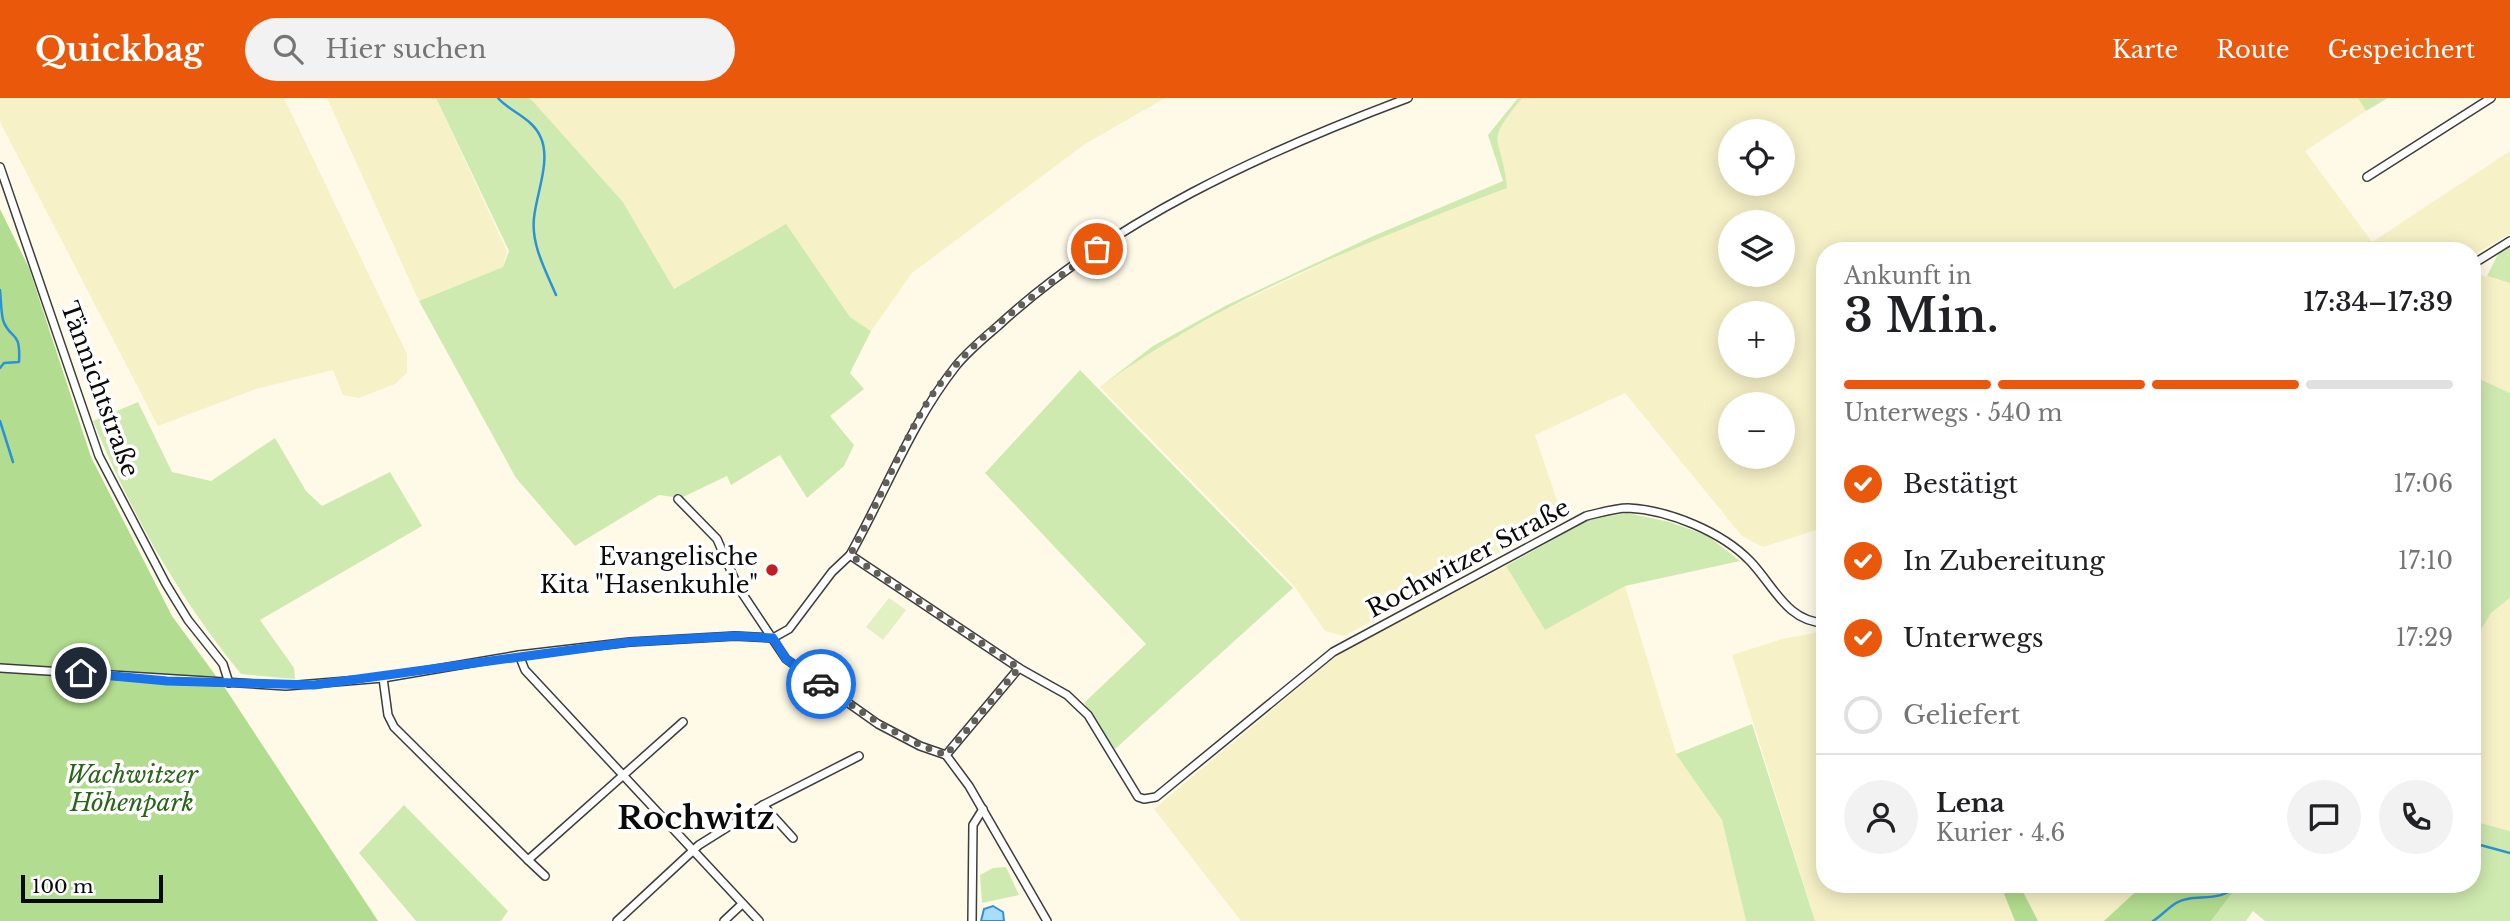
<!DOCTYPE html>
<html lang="de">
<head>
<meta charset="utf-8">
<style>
  body { margin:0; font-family:"Libre Baskerville",serif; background:#f2f2f2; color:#202124; height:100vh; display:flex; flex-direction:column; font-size:26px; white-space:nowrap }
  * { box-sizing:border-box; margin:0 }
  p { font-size:23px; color:#757577 }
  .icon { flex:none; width:38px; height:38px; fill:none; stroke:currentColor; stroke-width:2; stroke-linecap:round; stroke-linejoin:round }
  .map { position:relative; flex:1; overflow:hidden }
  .details { position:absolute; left:1816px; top:144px; width:665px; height:651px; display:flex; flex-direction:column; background:#fff; border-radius:28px; box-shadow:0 4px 18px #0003 }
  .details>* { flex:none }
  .controls { position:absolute; left:1718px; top:21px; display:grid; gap:14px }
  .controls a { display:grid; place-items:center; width:77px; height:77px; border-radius:50%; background:#fff; box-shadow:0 4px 18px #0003; font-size:35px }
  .scale { position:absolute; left:21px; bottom:18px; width:142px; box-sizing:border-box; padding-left:7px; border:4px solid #0a0a0a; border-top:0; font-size:19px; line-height:24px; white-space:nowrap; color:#0a0a0a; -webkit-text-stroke:5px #fff; paint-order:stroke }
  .pin { position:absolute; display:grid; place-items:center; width:60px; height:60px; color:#fff; margin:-30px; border:4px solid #fff; border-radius:50%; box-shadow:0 2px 7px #0007 }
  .courier { position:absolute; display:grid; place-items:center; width:70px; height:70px; margin:-35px; border:5px solid #1a73e8; border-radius:50%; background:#fff; color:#222; box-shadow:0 2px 9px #0007 }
  .head em { font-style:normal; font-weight:600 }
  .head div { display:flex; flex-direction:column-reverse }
  .head { display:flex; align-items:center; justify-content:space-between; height:119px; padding:0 28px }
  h1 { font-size:46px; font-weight:600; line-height:52px }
  .bar { display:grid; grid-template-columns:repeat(4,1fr); gap:10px 7px; align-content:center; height:84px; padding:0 28px }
  .bar i { height:9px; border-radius:5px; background:#e0e0e0 }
  .bar .current { background:#ea580c }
  .bar p { grid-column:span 4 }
  .line { display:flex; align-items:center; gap:18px; padding:0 28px; border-top:2px solid #e0e0e0 }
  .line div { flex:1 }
  .round { display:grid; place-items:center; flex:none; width:74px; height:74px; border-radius:37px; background:#f2f2f2 }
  ol { padding:0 28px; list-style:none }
  li { display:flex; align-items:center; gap:21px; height:77px }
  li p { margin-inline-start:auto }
  li .icon { padding:7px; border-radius:50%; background:#ea580c; color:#fff; stroke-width:4 }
  li:last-child { color:#757577 }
  li i { width:38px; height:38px; border:4px solid #e0e0e0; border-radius:50% }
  header { display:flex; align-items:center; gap:42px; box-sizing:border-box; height:98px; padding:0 35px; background:#ea580c; color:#fff }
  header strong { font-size:33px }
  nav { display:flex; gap:38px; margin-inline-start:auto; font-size:24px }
  .search { width:490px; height:63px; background:#f2f2f2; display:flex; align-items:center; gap:18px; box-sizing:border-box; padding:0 24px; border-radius:38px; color:#757577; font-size:26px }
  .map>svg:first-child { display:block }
</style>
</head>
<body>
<header>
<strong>Quickbag</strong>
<div class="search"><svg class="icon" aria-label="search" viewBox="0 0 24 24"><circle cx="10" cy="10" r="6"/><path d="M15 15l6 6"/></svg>Hier suchen</div>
<nav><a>Karte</a><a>Route</a><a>Gespeichert</a></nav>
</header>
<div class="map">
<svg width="2510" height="823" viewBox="0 0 2510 823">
  <rect width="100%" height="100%" fill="#fffae7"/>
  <g fill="#f6f1c7" fill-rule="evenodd">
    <path d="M0,0H284L407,256V275L395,286L359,300L343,297L333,272L256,291L158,328L0,24Z"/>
    <path d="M327,0H436L507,153L503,169L419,203Z"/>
    <path d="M530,0H1165L1085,46L912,175L871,233L850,219L786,127L674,191L623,104Z"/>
    <path d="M1522,0H2358L2366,13L2305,53L2372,144L2510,53V136L2473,157V152H1825V429L1763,449L1742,438L1625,295L1535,337L1563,420L1344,538L1325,533L1294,488L1100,289L1152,252L1229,210L1372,142L1507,90L1495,39L1498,29ZM1731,33H1783V86H1731ZM1731,124H1783V177H1731ZM1731,215H1783V268H1731ZM1731,306H1783V359H1731Z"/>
    <path d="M2473,175L2510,185V295L2473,278Z"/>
    <path d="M1506,468L1545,532L1625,488L1676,655L1722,722L1746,823H1241L1154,711L1340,555Z"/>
    <path d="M2510,500V733L2473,723V545L2491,515Z"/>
    <path d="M1825,533V786H2000L2015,823H1815L1732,557L1782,541Z"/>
    <path d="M2019,786H2144L2104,823H2038Z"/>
  </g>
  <g fill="#cfeab0">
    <path d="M436,0H530L623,104L674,191L786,126L850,219L871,233L850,275L864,291L830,318L854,347L844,368L807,400L780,357L731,387L727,378L681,400L659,397L575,448L516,380L419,203L503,169L509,153Z"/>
    <path d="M1518,0H1522C1482,49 1502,35 1507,90C1366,144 1223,200 1100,289L1153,248L1227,207L1371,139L1503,83L1488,37Z"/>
    <path d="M2358,0H2388L2366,13Z"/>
    <path d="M2510,147V185L2487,178L2499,154Z"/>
    <path d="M1080,272L1293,490L1115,651L1084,605L1146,546L985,375Z"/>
    <path d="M2473,278L2510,295V500L2491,515L2473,545Z"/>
    <path d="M138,304L172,374L211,383L275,340L306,393L322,408L390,374L422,428L260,522L294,570L295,581L241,576C178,499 131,415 93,323Z"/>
    <path d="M1627,415L1670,424L1708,438L1740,463L1625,488L1545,532L1506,468L1588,422Z"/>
    <path d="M1752,626L1815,823H1746L1722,722L1676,656Z"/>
    <path d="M404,707L508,813L501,823H416L359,755Z"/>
    <path d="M2473,723L2510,733V823H2265L2253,813L2246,823H2211L2239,786H2473Z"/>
    <path d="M1006,769L1019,797L982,805L980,777L993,770Z"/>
  </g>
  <g fill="#b2dc8f">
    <path d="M0,111L29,170L91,359L172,518L227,593L378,823H0Z"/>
    <path d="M2000,786H2019L2038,823H2015Z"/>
    <path d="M2144,786H2239L2211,823H2104Z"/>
  </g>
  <path fill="#e1f1c2" d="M889,500L906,512L883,542L866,529Z"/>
  <path fill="#a9dcf9" stroke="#2d92d4" stroke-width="2" d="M993,808L1003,814L1004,823H981L984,811Z"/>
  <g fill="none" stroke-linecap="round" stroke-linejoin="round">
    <g stroke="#2d92d4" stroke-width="2.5">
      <path d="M498,0C510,14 533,20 541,40C551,63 536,97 534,120C531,147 546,173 556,197"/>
      <path d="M0,192C1,202 1,213 3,222C10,243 21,230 19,264L4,265L0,270"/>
      <path d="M0,323L13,364"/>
      <path d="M2473,745L2510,755"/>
      <path d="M2153,823C2161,818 2168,810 2176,805C2195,794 2219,807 2239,786"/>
    </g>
    <g stroke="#3d3d3d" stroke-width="10">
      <g id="street">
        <path d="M0,69L99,358L166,486L188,522L223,566L229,585"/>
        <path d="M2367,79L2491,0"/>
        <path d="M2473,166L2510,143"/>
        <path d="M678,401L717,441L738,489L786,561L878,626L920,648L946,657L969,688L1047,823"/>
        <path d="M850,457L1019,570L1067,597L1088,617L1138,699L1144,701L1156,699L1333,554L1586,418C1599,415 1615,410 1628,410C1669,412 1722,434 1750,463C1774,488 1787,524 1825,525"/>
        <path d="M519,557L525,572L759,823"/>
        <path d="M0,570L286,588L383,580L519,557L630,544L735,538L773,540L789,531L832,474L850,457C886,393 911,325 956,268C968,253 984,240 998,228C1113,122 1264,54 1408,0"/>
        <path d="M383,580L388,617L394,629L528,762L683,624"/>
        <path d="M946,657L1019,570"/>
        <path d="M763,707L793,740"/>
        <path d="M528,762L545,778"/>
        <path d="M617,823L699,747L763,707L859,658"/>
        <path d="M724,823L741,807"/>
        <path d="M972,823L973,727L983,711"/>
      </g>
    </g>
    <use href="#street" stroke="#fff" stroke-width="7"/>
  </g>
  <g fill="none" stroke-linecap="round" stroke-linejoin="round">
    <path stroke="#605e57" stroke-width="7" stroke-dasharray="0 12.6" d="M821,586C861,614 899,641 946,657L1019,570L850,457C876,410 896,360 922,313C962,244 1035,197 1097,151"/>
    <path stroke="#1a73e8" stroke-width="9" d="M81,575L167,583L314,587L630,544L736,538L773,540L786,561L821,586"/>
  </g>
  <circle fill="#c01d25" stroke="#fff" stroke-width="2.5" cx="772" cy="472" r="7"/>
  <g text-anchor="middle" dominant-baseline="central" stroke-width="7" stroke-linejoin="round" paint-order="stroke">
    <g font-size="24" fill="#0a0a0a" stroke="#fff">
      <text transform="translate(100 291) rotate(70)">Tännichtstraße</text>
      <text transform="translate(1468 460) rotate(-28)">Rochwitzer Straße</text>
    </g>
    <g font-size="24" fill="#0a0a0a" stroke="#fff" text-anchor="end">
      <text x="758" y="458">Evangelische<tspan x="758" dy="28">Kita "Hasenkuhle"</tspan></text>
    </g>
    <g font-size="24" font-style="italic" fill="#296419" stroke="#fff">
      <text x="132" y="676">Wachwitzer<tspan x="132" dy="28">Höhenpark</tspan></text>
    </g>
    <g font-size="32" font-weight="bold" fill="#0a0a0a" stroke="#fff">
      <text x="696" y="720">Rochwitz</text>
    </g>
  </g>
</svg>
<div class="controls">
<a><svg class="icon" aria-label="locate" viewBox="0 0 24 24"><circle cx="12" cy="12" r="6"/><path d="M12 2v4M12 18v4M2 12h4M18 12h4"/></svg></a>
<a><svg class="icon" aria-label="layers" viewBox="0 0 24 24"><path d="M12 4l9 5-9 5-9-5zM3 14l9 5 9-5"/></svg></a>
<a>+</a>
<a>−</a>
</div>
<div class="scale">100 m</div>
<div class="pin" style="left:1097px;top:151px;background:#ea580c"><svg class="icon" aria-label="bag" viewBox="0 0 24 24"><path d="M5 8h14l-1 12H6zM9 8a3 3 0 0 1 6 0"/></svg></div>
<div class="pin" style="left:81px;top:575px;background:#1f2937"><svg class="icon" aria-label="home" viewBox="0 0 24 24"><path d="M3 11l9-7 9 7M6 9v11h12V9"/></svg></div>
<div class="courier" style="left:821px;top:586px"><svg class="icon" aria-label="car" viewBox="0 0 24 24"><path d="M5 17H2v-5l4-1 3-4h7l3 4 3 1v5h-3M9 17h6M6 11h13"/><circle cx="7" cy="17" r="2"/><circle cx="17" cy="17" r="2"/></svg></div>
<section class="details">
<div class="head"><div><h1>3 Min.</h1><p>Ankunft in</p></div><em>17:34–17:39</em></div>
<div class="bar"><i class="current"></i><i class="current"></i><i class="current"></i><i></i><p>Unterwegs · 540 m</p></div>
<ol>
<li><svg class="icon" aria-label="check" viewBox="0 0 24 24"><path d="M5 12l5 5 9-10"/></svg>Bestätigt<p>17:06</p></li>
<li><svg class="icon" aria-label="check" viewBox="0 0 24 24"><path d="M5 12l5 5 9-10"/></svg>In Zubereitung<p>17:10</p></li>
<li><svg class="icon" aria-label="check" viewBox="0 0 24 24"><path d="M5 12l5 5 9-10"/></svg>Unterwegs<p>17:29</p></li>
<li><i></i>Geliefert</li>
</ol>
<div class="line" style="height:126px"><a class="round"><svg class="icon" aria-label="person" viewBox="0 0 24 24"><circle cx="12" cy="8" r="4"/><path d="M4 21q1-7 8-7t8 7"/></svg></a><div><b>Lena</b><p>Kurier · 4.6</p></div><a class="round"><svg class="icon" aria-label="chat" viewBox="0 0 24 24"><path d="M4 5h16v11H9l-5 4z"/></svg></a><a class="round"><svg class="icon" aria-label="phone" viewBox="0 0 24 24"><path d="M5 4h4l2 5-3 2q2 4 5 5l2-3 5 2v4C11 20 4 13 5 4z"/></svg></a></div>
</section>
</div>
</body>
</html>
